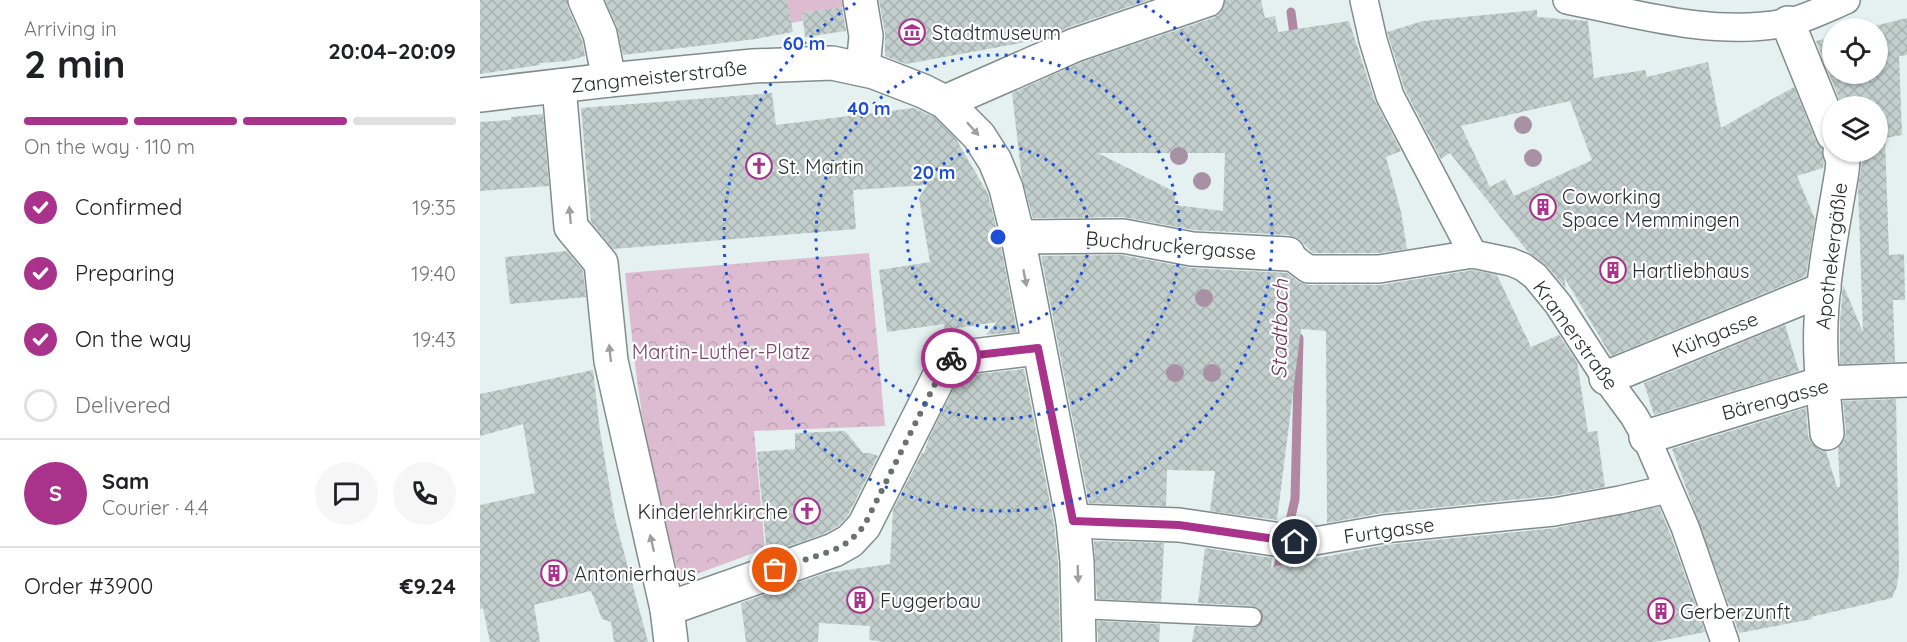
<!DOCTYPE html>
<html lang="en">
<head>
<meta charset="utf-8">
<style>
  body { margin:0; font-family:Quicksand,sans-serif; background:#f6f6f6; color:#202124; height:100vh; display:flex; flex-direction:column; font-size:22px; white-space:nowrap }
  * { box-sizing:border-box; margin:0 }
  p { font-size:20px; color:#757577 }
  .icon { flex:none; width:33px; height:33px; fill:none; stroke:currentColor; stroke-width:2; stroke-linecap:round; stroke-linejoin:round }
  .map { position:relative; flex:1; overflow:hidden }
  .panel { display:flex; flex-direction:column; background:#fff; width:480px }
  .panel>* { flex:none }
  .tools { position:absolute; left:1342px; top:18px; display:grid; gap:12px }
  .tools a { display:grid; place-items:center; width:66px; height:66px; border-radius:50%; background:#fff; box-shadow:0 2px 4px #0004; font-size:30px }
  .pin { position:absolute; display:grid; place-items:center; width:51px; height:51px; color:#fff; margin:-26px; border:3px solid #fff; border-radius:50%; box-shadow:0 2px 6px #0007 }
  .courier { position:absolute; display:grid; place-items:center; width:60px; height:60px; margin:-30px; border:4px solid #a9338b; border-radius:50%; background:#fff; color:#222; box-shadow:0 2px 8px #0007 }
  .head em { font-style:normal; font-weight:700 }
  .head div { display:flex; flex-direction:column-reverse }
  .head { display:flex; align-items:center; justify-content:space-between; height:102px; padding:0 24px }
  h1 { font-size:39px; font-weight:700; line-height:45px }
  .bar { display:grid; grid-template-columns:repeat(4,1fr); gap:9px 6px; align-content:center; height:72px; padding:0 24px }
  .bar i { height:8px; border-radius:4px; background:#e0e0e0 }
  .bar .on { background:#a9338b }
  .bar p { grid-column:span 4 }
  .line { display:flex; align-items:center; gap:15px; padding:0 24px; border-top:2px solid #e0e0e0 }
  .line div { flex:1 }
  .round { display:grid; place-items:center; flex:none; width:63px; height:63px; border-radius:32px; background:#f6f6f6 }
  ol { padding:0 24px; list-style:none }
  li { display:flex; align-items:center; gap:18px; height:66px }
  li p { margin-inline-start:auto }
  li .icon { padding:6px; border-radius:50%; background:#a9338b; color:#fff; stroke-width:4 }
  li:last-child { color:#757577 }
  li i { width:33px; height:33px; border:3px solid #e0e0e0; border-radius:50% }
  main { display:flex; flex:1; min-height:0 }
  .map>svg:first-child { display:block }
</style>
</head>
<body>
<main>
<section class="panel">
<div class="head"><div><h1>2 min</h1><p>Arriving in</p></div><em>20:04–20:09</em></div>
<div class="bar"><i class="on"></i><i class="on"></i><i class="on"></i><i></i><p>On the way · 110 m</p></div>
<ol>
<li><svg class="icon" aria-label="check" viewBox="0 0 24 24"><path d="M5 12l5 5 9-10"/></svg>Confirmed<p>19:35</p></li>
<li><svg class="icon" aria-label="check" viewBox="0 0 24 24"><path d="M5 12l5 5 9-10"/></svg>Preparing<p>19:40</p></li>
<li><svg class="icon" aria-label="check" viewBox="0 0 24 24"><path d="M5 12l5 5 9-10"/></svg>On the way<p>19:43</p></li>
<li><i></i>Delivered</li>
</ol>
<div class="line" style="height:108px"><b class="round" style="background:#a9338b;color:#fff">S</b><div><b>Sam</b><p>Courier · 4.4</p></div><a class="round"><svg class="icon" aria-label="chat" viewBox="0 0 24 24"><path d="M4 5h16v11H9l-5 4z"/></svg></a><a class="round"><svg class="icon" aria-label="phone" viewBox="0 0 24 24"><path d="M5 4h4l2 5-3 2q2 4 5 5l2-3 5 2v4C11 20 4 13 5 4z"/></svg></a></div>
<div class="line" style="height:78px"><div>Order #3900</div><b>€9.24</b></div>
</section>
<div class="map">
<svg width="1427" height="642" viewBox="0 0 1427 642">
  <defs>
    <pattern id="forest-crowns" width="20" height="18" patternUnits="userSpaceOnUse" patternTransform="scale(1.5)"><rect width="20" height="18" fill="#ddbcd1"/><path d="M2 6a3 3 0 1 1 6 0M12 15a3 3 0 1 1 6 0" fill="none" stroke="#bea2b4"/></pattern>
    <pattern id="building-cross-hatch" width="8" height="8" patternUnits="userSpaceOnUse" patternTransform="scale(1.5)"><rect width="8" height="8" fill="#c2cfcd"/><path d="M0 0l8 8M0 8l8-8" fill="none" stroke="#a7b2b0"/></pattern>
  </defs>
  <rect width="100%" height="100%" fill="#e4f1f0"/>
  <path fill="#ddbcd1" d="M307,0H370V6L322,13L323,21L311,23Z"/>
  <path fill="url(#forest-crowns)" d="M389,253L405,426L274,431L285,549L200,580C187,532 175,485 166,437C156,383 151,328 145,273Z"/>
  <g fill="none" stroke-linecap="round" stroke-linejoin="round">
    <g stroke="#b088a2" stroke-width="9">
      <path d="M811,12L815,42"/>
      <path d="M795,576L805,543L815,499L819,338"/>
      <path d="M779,642L780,618L785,603"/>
    </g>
  </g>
  <g fill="url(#building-cross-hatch)" fill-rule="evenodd">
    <path d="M0,0H87L88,8L102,40L105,56L88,61L60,63V65L0,74Z"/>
    <path d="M125,0H307L313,32L276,39L143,55L137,27Z"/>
    <path d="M399,0H669L589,27L562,39L426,64L405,56V33Z"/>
    <path d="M745,0H781L785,18L795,16L798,32L869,21L895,101L921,151L906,157L921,212L927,249L898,253H833L819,239L809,235L714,230L643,217L553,218L542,179L532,93L602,62L733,18L741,12ZM618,153H745L743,211L695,205V192Z"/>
    <path d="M362,7L366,31L325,37L322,13Z"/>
    <path d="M1057,10V17L1108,21L1114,78L1165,70L1167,77L1228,62L1241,128L1314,87L1336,141L1342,149L1344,163L1343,168L1317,176L1335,219L1326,276L1131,356L1084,277L1086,289L1067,266L1048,252L970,153L961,159L925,90L907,32L943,21ZM1090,101L1112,160L1034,196L1025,179L1010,187L981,126Z"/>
    <path d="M1427,18V55L1419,56L1422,135L1405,138L1409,255L1424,254L1425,300H1413L1415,362L1360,364V323L1363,285L1383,332L1378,187L1382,162L1380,152H1398V106H1362L1336,41L1353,37V74H1398V28H1386Z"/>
    <path d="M292,93L296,125L434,108L454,117L476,139L508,194L520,241L537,332L506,335L517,322L465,330L464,324L407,332L399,270L450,262L439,198L447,185L373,190L376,229L133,249L111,222L101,108Z"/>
    <path d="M63,114L69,186L0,191V122L31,120V117Z"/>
    <path d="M87,251L103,271L106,297L30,304L25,257Z"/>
    <path d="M641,255L711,268L807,273L819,282L828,285H901L993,270L1017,275L1051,347L1079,335L1097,362L1108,432L1117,431L1125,487L1072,496L902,513L847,523L846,331L821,329L797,520L730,511L735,471L687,470L686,506L609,503L561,256Z"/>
    <path d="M1305,325L1319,371L1174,415L1164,383Z"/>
    <path d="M544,369L574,524L578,563L580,642H404L389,640L390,626L339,623L338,642H266L261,603L346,573L410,564L413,510L442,453H444L449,438L480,376Z"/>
    <path d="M113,370L120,431L135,519L168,642H134L131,622L122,619L111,591L54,605L60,642H10L3,608L0,609V505L55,493L43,424L0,436V394Z"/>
    <path d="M1416,399L1419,570L1417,586L1412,598L1331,617L1332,619L1259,633L1192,449L1326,408L1328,435L1331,443L1339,450L1346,451L1357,487H1360L1358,448L1364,440L1366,432L1363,401Z"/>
    <path d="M365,431L383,453H390L398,456L367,517L358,526L346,533L287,554L277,452L315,449V433Z"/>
    <path d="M1179,507L1190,533L1225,632L1175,642H712L715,626L772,628L781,624L783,618L782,611L773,606L718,603L725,548L792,558L791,567L906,545L1076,528Z"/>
    <path d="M614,541L684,543L681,602L617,599Z"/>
    <path d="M617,621L680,624L679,642H618Z"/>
  </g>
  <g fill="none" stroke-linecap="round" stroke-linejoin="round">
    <g stroke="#818d8b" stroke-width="21">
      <path id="service" d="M599,609L772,617"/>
    </g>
    <g stroke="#818d8b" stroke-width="30">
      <g id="pedestrian">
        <path d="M884,0L893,40L910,96L993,254L1031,262L1043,267L1055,276L1078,304L1126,378L1154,416L1166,437L1205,527L1245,642"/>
        <path d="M1087,0C1157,14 1233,37 1306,23C1326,19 1347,8 1366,0"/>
        <path d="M808,254L828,269H899L993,254"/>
        <path d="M815,542L823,543L904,529L1074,512L1140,500L1188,489"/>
      </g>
    </g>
    <g stroke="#818d8b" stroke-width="36">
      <g id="minor">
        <path d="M105,0L120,34L129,80"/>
        <path d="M380,0L386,36L383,68"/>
        <path d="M1308,23L1353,134"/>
        <path d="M79,86L91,227L121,263L131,361L187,609L191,642"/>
        <path d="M0,95L129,80L273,66L352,63L394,72L443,91L465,102L499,136L515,161L526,188L538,237L593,521L597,562L599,642"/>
        <path d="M465,102L595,45L727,0"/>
        <path d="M538,237L643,236L712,249L808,254"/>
        <path d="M1126,378L1344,289"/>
        <path d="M1347,433C1344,396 1339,359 1341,322C1343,272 1354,221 1362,171L1363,160L1360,152"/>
        <path d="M1166,437L1343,383L1427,380"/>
        <path d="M593,521L699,525L815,542"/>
        <path d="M187,609L354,550L370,541L384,526L468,359L558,348"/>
      </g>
    </g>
    <use href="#service" stroke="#fff" stroke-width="18"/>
    <use href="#pedestrian" stroke="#fff" stroke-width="27"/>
    <use href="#minor" stroke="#fff" stroke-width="33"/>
  </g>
  <g fill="#a991a5">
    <circle cx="1043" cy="125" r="9"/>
    <circle cx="699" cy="156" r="9"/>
    <circle cx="1053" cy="158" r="9"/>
    <circle cx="722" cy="181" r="9"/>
    <circle cx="724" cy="298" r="9"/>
    <circle cx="695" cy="373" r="9"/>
    <circle cx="732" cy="373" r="9"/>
  </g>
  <defs><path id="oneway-solid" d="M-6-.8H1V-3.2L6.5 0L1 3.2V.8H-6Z" transform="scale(1.5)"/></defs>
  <g fill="#9ea0a0">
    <use href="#oneway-solid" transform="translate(493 129) rotate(48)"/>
    <use href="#oneway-solid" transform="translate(90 215) rotate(-95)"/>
    <use href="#oneway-solid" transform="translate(545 278) rotate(79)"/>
    <use href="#oneway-solid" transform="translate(130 353) rotate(-96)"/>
    <use href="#oneway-solid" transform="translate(172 543) rotate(-103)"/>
    <use href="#oneway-solid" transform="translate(598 574) rotate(88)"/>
  </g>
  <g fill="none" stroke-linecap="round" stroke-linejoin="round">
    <path stroke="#6a7271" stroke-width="6" stroke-dasharray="0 10.8" d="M295,570L354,550L370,541L384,526L468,358H471"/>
    <path stroke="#a9338b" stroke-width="8" d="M471,358L558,348L593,521L699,525L815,542"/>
  </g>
  <g fill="none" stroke="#1d4ed8" stroke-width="3" stroke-dasharray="3 6">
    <circle cx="518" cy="237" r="91"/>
    <circle cx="518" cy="237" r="182"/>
    <path d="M657 1A274 274 0 1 1 379 1"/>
  </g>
  <defs>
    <g id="museum-ring" transform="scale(1.35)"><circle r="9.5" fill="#fff" stroke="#a9338b" stroke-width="1.5"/><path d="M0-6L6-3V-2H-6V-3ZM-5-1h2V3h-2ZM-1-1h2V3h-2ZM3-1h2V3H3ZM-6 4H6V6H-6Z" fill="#a9338b"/></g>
    <g id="church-ring" transform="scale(1.35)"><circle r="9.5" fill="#fff" stroke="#a9338b" stroke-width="1.5"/><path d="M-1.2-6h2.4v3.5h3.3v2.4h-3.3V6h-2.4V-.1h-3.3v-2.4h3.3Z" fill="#a9338b"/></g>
    <g id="building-ring" transform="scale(1.35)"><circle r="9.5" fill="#fff" stroke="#a9338b" stroke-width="1.5"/><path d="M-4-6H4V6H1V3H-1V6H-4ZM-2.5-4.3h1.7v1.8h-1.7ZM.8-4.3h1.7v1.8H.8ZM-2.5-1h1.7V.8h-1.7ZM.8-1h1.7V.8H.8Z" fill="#a9338b"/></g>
  </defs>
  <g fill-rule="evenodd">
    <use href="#museum-ring" x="432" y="32"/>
    <use href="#church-ring" x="279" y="166"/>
    <use href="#building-ring" x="1063" y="207"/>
    <use href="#building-ring" x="1133" y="270"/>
    <use href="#church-ring" x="327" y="511"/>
    <use href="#building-ring" x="74" y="573"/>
    <use href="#building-ring" x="380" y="600"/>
    <use href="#building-ring" x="1181" y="611"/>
  </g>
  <g text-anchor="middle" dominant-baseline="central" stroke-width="4.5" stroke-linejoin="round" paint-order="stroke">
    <g font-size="20" fill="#282d2c" stroke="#fff" text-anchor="start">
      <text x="452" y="32">Stadtmuseum</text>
      <text x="298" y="166">St. Martin</text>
      <text x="1082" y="196">Coworking<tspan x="1082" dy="23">Space Memmingen</tspan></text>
      <text x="1152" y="270">Hartliebhaus</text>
      <text x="308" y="511" text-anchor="end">Kinderlehrkirche</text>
      <text x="94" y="573">Antonierhaus</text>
      <text x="400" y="600">Fuggerbau</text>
      <text x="1200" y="611">Gerberzunft</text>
    </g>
    <g font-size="20" fill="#282d2c" stroke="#fff">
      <text transform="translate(179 76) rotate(-6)">Zangmeisterstraße</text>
      <text transform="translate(691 245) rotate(5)">Buchdruckergasse</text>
      <text transform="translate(1351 256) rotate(-83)">Apothekergäßle</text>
      <text transform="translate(1235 334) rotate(-22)">Kühgasse</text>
      <text transform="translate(1096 335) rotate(54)">Kramerstraße</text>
      <text transform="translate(1295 399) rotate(-15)">Bärengasse</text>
      <text transform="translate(909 530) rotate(-8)">Furtgasse</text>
    </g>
    <g font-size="20" fill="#794268" stroke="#fff">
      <text x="241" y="351">Martin-Luther-Platz</text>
    </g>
    <g font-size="21" font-style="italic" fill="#6b355a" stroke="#fff">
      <text transform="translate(799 329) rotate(-89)">Stadtbach</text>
    </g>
  </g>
  <circle cx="518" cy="237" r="9" fill="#1d4ed8" stroke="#fff" stroke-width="3"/>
  <g font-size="18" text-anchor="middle" font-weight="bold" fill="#1d4ed8" stroke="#fff" stroke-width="4.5" stroke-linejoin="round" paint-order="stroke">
    <text x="324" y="50">60 m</text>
    <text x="389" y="115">40 m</text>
    <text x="454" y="179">20 m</text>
  </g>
</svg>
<div class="tools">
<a><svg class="icon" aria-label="locate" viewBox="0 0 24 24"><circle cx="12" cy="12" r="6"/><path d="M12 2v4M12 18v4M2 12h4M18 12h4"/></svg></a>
<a><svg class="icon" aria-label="layers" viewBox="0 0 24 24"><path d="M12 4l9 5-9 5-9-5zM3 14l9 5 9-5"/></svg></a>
</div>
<div class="pin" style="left:295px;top:570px;background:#ea580c"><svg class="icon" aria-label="bag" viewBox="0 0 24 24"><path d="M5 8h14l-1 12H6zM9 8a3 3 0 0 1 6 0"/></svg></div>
<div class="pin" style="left:815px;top:542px;background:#1f2937"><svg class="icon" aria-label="home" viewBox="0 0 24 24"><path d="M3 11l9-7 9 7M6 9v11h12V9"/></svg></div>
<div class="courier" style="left:471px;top:358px"><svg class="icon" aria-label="bike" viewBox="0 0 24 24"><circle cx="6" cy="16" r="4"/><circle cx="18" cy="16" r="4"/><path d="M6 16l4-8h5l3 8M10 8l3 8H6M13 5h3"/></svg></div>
</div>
</main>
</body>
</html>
